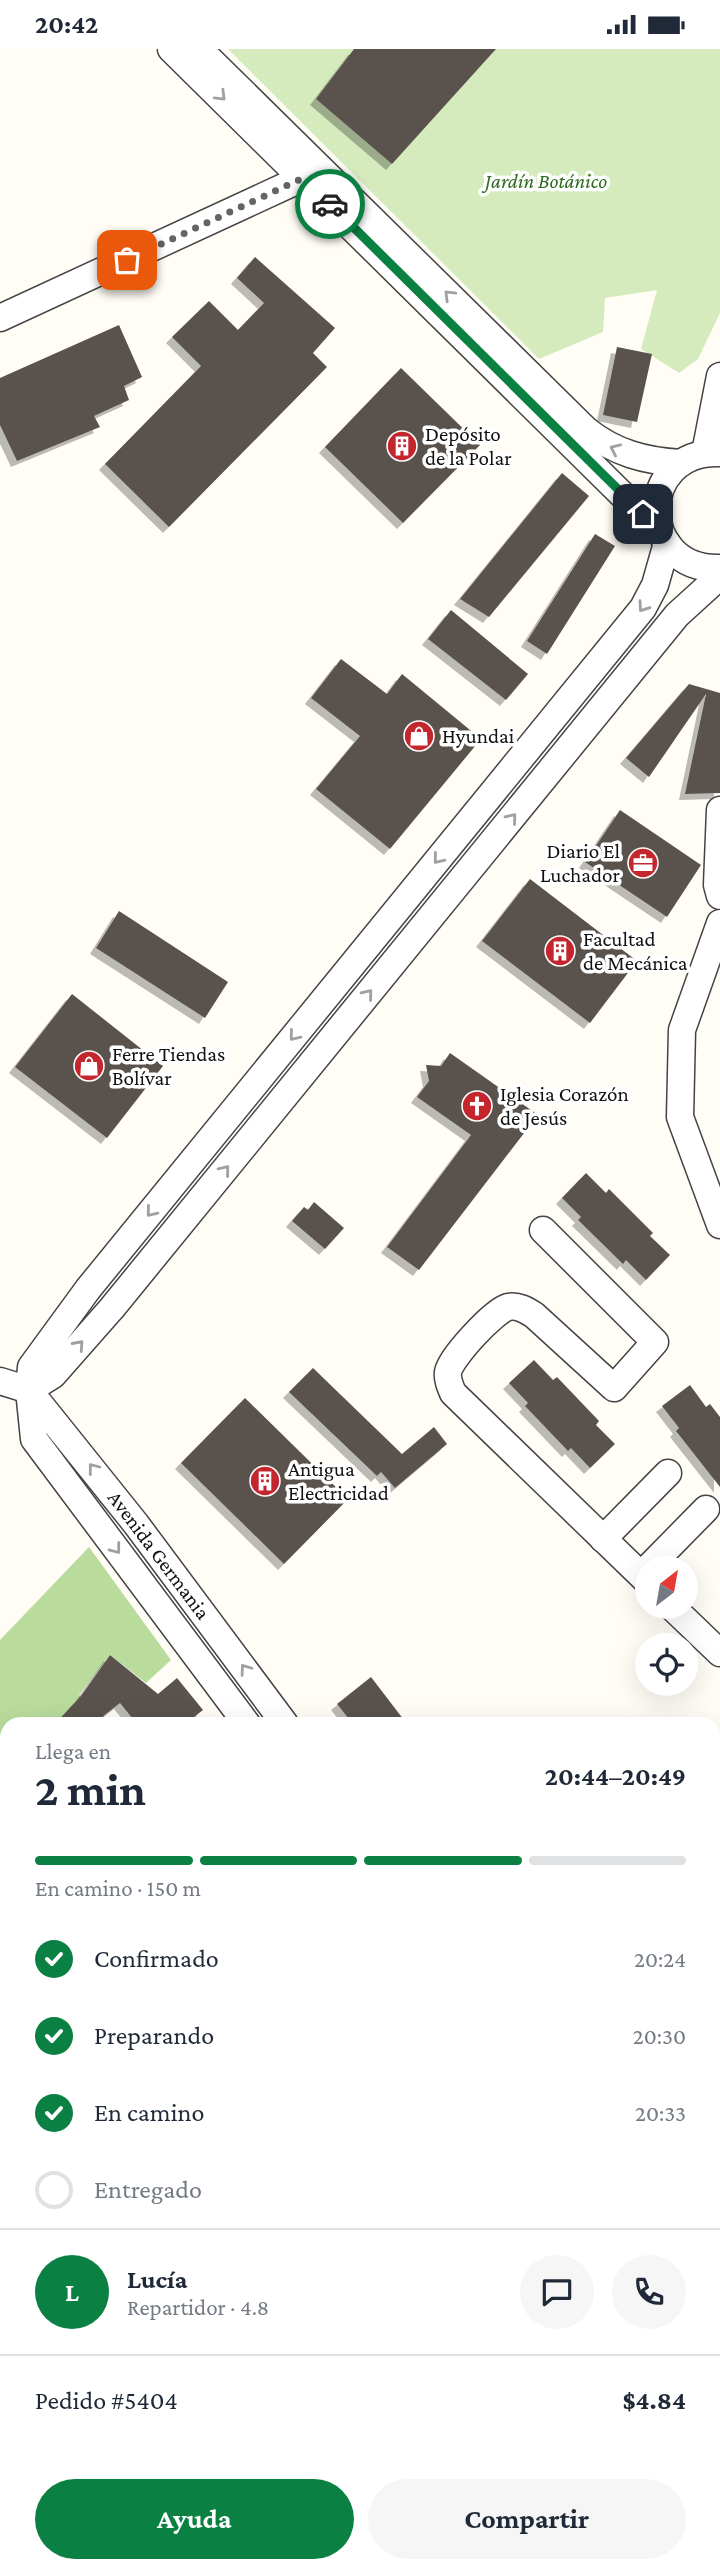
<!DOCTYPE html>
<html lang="es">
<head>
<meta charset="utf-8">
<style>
  body { margin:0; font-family:"Crimson Pro",serif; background:#f6f6f7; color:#1f2937; height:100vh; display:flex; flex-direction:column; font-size:26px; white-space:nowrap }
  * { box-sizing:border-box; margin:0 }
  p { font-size:23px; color:#747a83 }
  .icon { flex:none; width:38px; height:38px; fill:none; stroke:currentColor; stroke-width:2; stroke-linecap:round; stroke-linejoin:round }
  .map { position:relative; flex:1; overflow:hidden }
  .details { position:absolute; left:0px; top:1668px; width:721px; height:856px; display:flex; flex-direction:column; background:#fff; border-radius:21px 21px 0 0; box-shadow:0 7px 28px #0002 }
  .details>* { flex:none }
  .needle { width:46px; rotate:31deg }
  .buttons { position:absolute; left:635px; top:1507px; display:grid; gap:14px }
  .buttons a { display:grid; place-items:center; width:63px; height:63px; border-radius:50%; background:#fff; box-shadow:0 7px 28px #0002; font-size:35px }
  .pin { position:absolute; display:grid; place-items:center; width:60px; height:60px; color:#fff; margin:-30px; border-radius:14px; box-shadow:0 4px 10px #0006 }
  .courier { position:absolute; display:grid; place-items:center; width:70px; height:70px; margin:-35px; border:5px solid #0b8043; border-radius:50%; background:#fff; color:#222; box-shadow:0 2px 9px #0007 }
  .summary em { font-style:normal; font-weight:700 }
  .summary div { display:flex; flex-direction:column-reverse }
  .summary { display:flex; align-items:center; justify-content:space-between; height:119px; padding:0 35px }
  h1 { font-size:46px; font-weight:700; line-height:52px }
  .bar { display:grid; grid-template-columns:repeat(4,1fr); gap:10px 7px; align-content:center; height:84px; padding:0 35px }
  .bar i { height:9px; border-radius:5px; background:#e0e1e3 }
  .bar .on { background:#0b8043 }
  .bar p { grid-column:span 4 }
  .line { display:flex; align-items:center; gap:18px; padding:0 35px; border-top:2px solid #e0e1e3 }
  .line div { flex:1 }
  .round { display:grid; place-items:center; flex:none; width:74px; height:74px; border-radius:37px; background:#f6f6f7 }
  ol { padding:0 35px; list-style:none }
  li { display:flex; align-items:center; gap:21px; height:77px }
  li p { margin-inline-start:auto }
  li .icon { padding:7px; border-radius:50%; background:#0b8043; color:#fff; stroke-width:4 }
  li:last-child { color:#747a83 }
  li i { width:38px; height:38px; border:4px solid #e0e1e3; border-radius:50% }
  .action { display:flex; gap:14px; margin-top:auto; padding:14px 35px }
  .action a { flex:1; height:80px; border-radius:42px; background:#0b8043; color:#fff; font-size:28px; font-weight:700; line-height:80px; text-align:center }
  .action a+a { background:#f6f6f7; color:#1f2937 }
  .status { display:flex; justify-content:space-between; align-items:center; height:49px; padding:0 35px; background:#fff; direction:ltr }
  .status svg { height:19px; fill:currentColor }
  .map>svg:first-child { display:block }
</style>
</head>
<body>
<div class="status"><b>20:42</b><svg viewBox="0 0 49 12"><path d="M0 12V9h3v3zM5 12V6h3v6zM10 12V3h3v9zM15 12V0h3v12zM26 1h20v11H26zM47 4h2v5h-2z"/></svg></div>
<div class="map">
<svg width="720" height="2523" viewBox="0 0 720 2523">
  <defs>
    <filter id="shadow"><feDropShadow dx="-6" dy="6" stdDeviation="0" flood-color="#0004"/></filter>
  </defs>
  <rect width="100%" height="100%" fill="#fffdf5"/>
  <path fill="#d5ebbd" d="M228,0H720V264L698,310L679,324L641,300L657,241L605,249L603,283L539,310Z"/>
  <path fill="#b9dc9c" d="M89,1498L171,1611L146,1634L110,1606L79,1646L113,1675H7V1761L0,1756V1591Z"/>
  <g fill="#5a524d" filter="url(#shadow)">
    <path d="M354,0H496L392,115L316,50Z"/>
    <path d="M255,208L335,279L313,304L327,318L169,478L105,415L201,317L172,288L209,252L238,281L264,254L237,229Z"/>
    <path d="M119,276L142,328L124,337L129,351L94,367L100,378L17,412L0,376V329Z"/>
    <path d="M617,298L652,305L637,373L603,366Z"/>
    <path d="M401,319L480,396L403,474L325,398Z"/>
    <path d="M562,424L589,447L489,568L460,550Z"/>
    <path d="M595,485L615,497L547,605L527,592Z"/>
    <path d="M451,561L528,625L506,651L428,590Z"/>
    <path d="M341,610L387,645L402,625L481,690L390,800L316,740L360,687L311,649Z"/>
    <path d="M689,635L720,644V744L685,745L706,645L649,728L626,709Z"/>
    <path d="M620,761L701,816L667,868L585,813Z"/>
    <path d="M530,830L637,912L590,974L482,892Z"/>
    <path d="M119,862L228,933L205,969L96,899Z"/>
    <path d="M72,945L163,1017L107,1089L15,1018Z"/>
    <path d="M450,1004L538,1066L419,1221L387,1198L471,1086L417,1048L429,1032L426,1016L441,1017Z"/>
    <path d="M586,1124L606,1144L609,1140L653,1184L650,1187L670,1206L646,1231L626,1211L623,1215L578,1171L581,1168L562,1149Z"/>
    <path d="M314,1153L344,1179L325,1200L292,1172L304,1158L308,1161Z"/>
    <path d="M534,1311L553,1331L557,1328L599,1372L596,1376L615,1395L590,1419L571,1399L568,1402L525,1357L528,1354L509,1334Z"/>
    <path d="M313,1319L402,1405L434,1378L447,1395L395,1439L381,1423L377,1427L289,1343Z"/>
    <path d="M690,1336L706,1358L710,1355L720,1368V1438L676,1382L679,1379L662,1357Z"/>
    <path d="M245,1349L348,1450L284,1515L181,1414Z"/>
    <path d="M110,1606L158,1645L177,1629L203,1661L185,1675H137L120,1654L93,1675H55L81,1647Z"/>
    <path d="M371,1628L407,1675H353L337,1655Z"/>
  </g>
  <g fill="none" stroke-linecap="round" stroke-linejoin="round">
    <g stroke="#444" stroke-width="29">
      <g id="minor">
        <path d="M171,0L660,483"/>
        <path d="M199,0L586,381C615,404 645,412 681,414"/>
        <path d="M0,269L303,129"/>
        <path d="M705,404L720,327"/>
        <path d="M720,404C635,401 637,522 720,519"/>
        <path d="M720,761L717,836L720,847"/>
        <path d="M720,874L682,981L680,1068L720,1176"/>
        <path d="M543,1181L655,1293L614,1339L534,1266C526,1261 518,1256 508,1258C494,1262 451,1308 448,1323C447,1330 450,1337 453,1344L648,1533"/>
        <path d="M0,1332L29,1341L53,1326L112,1259L677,566L720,527"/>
        <path d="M27,1339L136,1475L285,1675"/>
        <path d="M603,1490L668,1424"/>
        <path d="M648,1519L706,1460"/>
        <path d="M672,1558L720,1604"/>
        <path d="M247,1675L34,1390L29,1341L31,1318L88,1240L643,559L655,536L667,494"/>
        <path d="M714,1786L720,1782"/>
        <path d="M0,1825L7,1824"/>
        <path d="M714,2204L720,2208"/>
        <path d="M714,2239L720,2243"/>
        <path d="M0,2240L7,2239"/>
        <path d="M714,2460L720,2455"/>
        <path d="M327,2516L332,2523"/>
        <path d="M640,2523L647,2516"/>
      </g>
    </g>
    <use href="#minor" stroke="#fff" stroke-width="26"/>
  </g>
  <defs><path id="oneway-chevron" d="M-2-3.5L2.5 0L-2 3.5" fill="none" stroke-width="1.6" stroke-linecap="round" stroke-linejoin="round" transform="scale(1.75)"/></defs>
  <g stroke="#a0a0a0">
    <use href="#oneway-chevron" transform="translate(221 47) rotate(45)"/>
    <use href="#oneway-chevron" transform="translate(449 246) rotate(-135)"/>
    <use href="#oneway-chevron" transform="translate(615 400) rotate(-155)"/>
    <use href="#oneway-chevron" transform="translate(643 558) rotate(125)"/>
    <use href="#oneway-chevron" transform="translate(512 769) rotate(-51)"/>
    <use href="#oneway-chevron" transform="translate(438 810) rotate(129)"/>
    <use href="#oneway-chevron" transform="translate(368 945) rotate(-51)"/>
    <use href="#oneway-chevron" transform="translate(294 987) rotate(129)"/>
    <use href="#oneway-chevron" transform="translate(225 1121) rotate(-51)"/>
    <use href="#oneway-chevron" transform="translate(151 1163) rotate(129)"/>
    <use href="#oneway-chevron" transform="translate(79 1296) rotate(-48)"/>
    <use href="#oneway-chevron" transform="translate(93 1419) rotate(-128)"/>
    <use href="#oneway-chevron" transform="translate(116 1500) rotate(53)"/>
    <use href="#oneway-chevron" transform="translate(245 1620) rotate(-126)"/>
  </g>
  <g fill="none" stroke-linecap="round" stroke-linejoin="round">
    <path stroke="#646461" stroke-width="7" stroke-dasharray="0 12.6" d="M127,211L303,129L330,155"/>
    <path stroke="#0b8043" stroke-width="9" d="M330,155L643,465"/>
  </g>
  <defs>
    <g id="building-disc" transform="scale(1.575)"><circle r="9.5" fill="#c4262e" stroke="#fff"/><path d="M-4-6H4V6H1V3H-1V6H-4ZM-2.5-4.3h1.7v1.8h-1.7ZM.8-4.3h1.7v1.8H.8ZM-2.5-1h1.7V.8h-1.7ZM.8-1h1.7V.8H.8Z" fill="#fff"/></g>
    <g id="shop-disc" transform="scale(1.575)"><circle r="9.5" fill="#c4262e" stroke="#fff"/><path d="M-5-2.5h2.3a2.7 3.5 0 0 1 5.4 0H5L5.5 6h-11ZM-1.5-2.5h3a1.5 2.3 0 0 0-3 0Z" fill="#fff"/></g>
    <g id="office-disc" transform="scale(1.575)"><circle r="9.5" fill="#c4262e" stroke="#fff"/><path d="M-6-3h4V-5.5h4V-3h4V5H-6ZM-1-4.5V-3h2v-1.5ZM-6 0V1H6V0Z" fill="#fff"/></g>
    <g id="church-disc" transform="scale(1.575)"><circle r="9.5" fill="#c4262e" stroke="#fff"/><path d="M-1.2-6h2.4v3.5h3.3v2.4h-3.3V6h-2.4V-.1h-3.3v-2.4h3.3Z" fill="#fff"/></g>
  </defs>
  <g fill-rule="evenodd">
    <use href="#building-disc" x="402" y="397"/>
    <use href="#shop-disc" x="419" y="687"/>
    <use href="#office-disc" x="643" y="814"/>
    <use href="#building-disc" x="560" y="902"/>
    <use href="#shop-disc" x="89" y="1017"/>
    <use href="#church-disc" x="477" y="1057"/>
    <use href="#building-disc" x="265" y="1432"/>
  </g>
  <g text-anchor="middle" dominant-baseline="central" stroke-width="7" stroke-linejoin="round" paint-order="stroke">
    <g font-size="21" font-style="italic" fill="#2f6b1f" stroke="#fff">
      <text x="546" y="132">Jardín Botánico</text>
    </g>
    <g font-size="21" fill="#111" stroke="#fff" text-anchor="start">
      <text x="425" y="385">Depósito<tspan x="425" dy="24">de la Polar</tspan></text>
      <text x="442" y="687">Hyundai</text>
      <text x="620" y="802" text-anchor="end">Diario El<tspan x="620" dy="24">Luchador</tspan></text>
      <text x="583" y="890">Facultad<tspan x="583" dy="24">de Mecánica</tspan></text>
      <text x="112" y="1005">Ferre Tiendas<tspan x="112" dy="24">Bolívar</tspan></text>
      <text x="500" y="1045">Iglesia Corazón<tspan x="500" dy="24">de Jesús</tspan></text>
      <text x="288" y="1420">Antigua<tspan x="288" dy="24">Electricidad</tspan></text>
    </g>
    <g font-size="21" fill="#111" stroke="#fff">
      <text transform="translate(159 1506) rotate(53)">Avenida Germania</text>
    </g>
  </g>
</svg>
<div class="buttons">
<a><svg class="needle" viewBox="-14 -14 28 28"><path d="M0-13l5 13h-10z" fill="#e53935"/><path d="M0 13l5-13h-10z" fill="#747a83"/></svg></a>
<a><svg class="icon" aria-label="locate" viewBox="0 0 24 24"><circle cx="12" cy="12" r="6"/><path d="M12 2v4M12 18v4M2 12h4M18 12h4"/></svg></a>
</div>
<div class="pin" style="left:127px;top:211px;background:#ea580c"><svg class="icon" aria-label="bag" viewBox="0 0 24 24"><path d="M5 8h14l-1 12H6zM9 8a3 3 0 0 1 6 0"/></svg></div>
<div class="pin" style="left:643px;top:465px;background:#1f2937"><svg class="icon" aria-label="home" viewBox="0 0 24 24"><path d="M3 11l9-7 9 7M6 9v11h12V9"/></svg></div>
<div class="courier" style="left:330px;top:155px"><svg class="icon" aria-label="car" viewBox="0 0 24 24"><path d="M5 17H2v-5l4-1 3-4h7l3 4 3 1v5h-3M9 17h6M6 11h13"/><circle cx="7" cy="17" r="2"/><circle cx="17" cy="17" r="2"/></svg></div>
<section class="details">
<div class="summary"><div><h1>2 min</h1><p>Llega en</p></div><em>20:44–20:49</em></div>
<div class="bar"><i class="on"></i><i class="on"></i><i class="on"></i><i></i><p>En camino · 150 m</p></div>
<ol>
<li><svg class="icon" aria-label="check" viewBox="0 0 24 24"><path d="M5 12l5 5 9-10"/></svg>Confirmado<p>20:24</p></li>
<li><svg class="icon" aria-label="check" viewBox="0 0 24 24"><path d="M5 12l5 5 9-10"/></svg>Preparando<p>20:30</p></li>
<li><svg class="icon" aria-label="check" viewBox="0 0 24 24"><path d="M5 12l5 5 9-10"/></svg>En camino<p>20:33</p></li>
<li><i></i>Entregado</li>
</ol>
<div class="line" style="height:126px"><b class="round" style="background:#0b8043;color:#fff">L</b><div><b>Lucía</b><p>Repartidor · 4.8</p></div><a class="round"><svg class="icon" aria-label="chat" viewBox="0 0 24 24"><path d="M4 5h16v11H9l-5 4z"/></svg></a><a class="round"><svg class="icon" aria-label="phone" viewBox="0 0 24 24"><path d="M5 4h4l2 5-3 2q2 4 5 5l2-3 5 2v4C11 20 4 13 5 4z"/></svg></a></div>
<div class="line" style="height:91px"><div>Pedido #5404</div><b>$4.84</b></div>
<div class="action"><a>Ayuda</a><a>Compartir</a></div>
</section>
</div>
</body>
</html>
